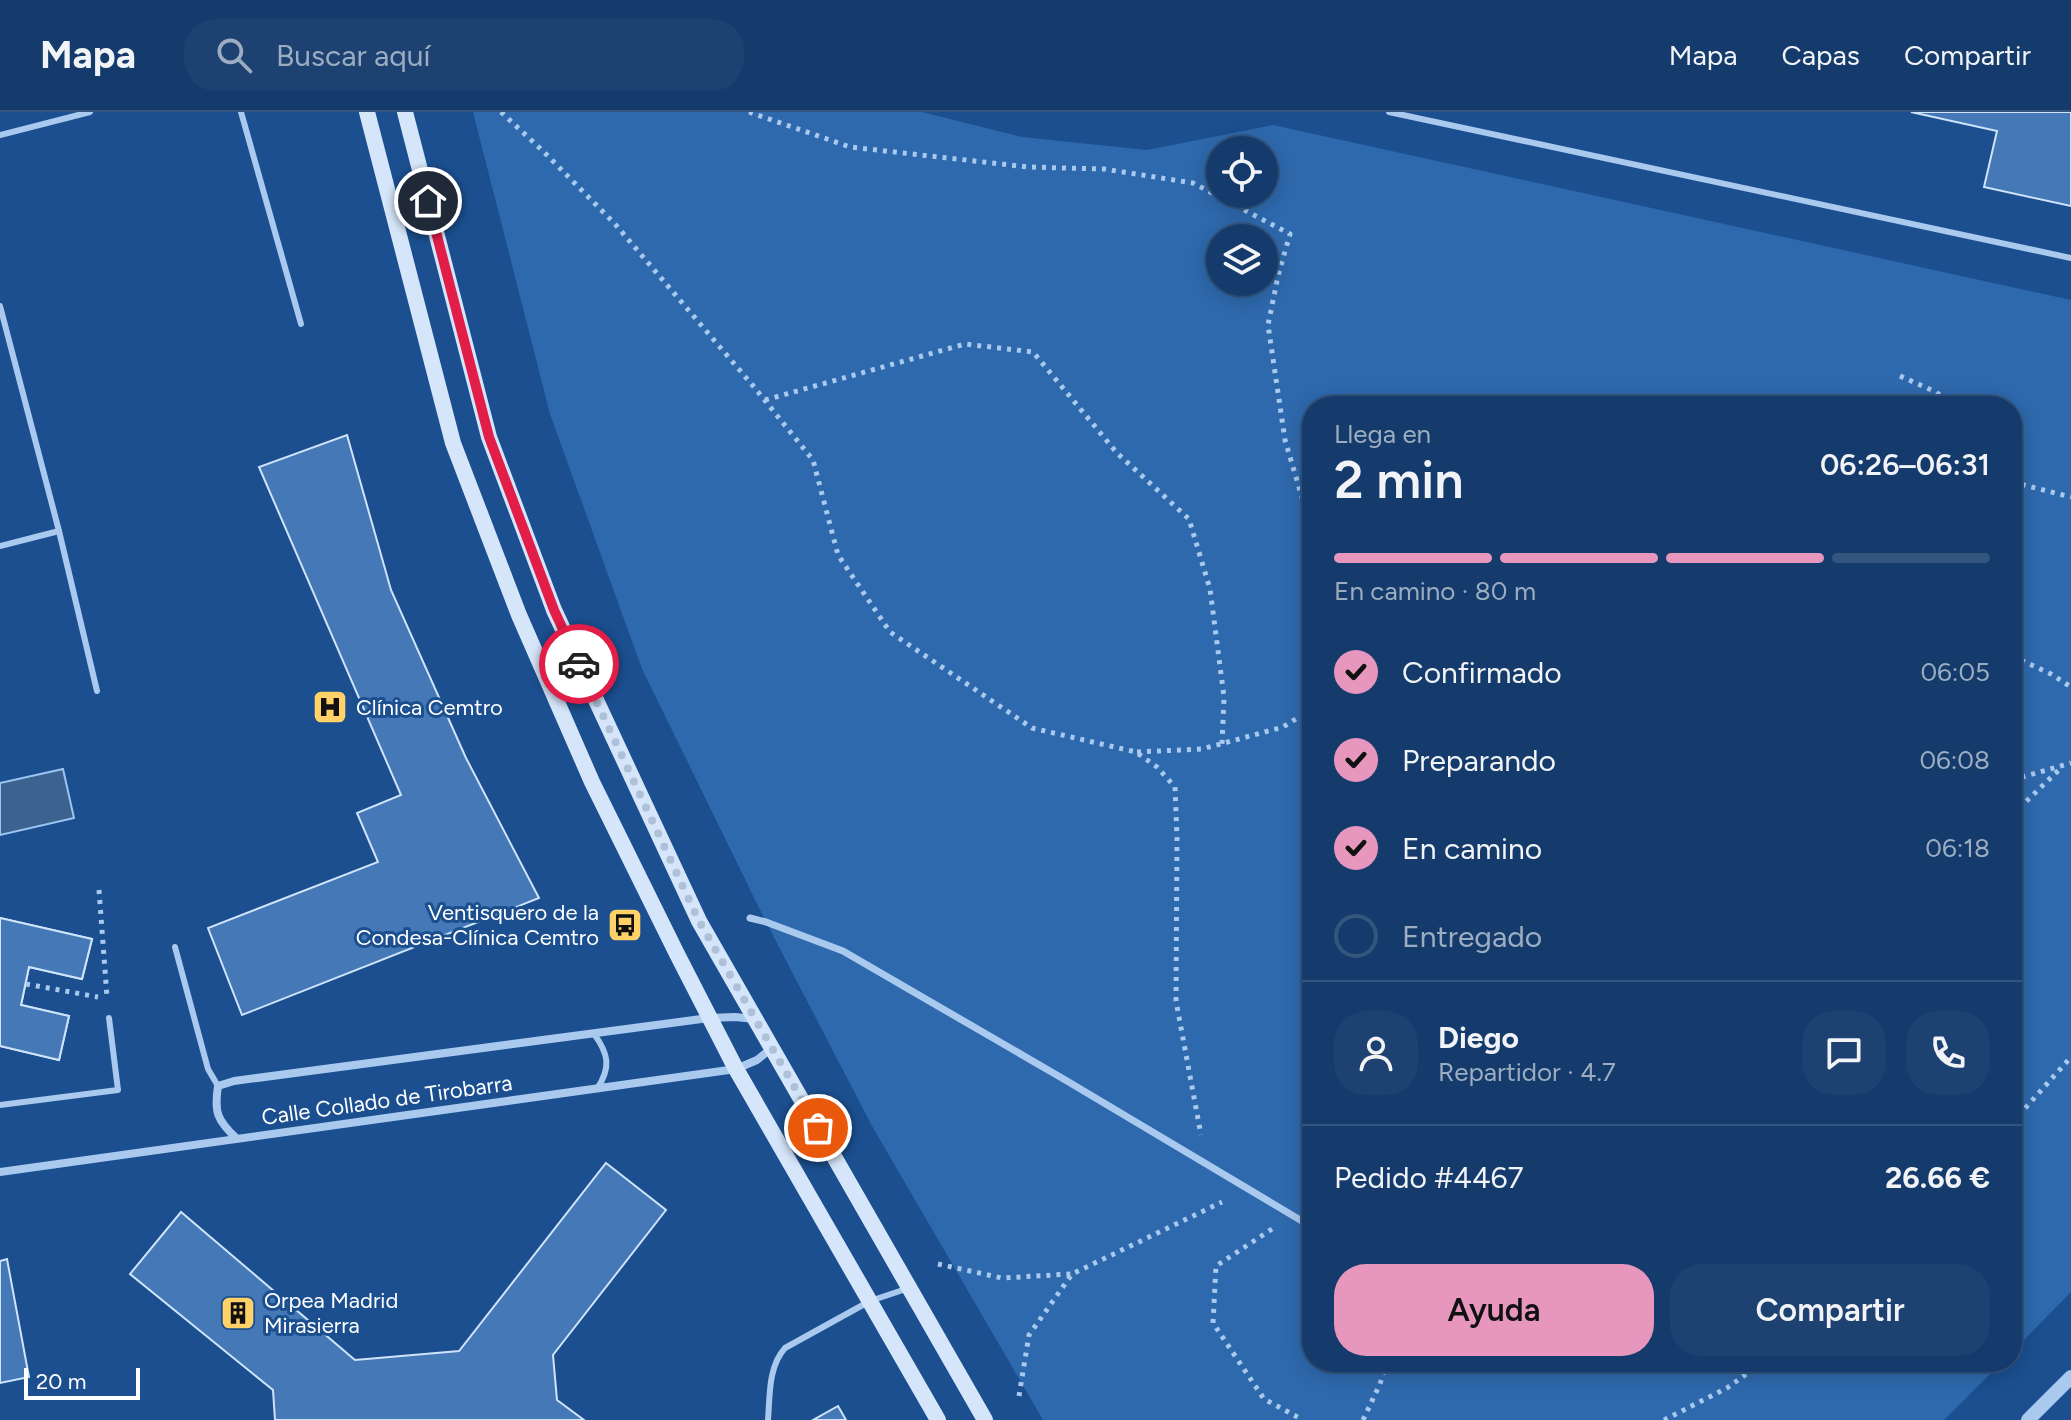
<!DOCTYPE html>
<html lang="es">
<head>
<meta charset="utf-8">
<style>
  body { margin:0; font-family:Figtree,sans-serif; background:#1d4271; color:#f1f3f6; height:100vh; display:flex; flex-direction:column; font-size:30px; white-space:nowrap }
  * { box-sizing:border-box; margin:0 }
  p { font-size:26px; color:#9dadc1 }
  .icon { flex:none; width:44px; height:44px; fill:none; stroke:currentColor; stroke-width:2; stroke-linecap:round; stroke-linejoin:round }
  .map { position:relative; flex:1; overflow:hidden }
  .details { position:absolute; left:1302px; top:284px; width:720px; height:976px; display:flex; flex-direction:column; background:#143b6b; border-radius:32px; box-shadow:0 4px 20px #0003,0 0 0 2px #33557e }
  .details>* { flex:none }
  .tools { position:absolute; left:1206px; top:24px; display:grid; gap:16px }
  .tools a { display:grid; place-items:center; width:72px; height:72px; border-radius:50%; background:#143b6b; box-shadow:0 4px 20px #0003,0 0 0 2px #33557e; font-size:40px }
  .scale { position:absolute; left:24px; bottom:20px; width:116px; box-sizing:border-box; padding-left:8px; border:4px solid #fff; border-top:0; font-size:22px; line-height:28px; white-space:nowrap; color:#fff; -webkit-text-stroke:6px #1b4f8f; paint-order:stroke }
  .pin { position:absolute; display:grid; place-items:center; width:68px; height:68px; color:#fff; margin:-34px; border:4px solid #fff; border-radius:50%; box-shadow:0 2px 8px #0007 }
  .courier { position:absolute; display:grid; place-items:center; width:80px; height:80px; margin:-40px; border:6px solid #e11d48; border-radius:50%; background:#fff; color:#222; box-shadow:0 2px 10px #0007 }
  .head em { font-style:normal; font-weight:600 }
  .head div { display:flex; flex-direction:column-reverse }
  .head { display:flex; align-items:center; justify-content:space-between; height:136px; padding:0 32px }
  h1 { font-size:52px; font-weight:600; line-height:60px }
  .bar { display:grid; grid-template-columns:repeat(4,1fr); gap:12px 8px; align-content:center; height:96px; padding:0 32px }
  .bar i { height:10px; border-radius:6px; background:#33557e }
  .bar .selected { background:#e797bd }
  .bar p { grid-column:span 4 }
  .line { display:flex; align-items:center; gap:20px; padding:0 32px; border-top:2px solid #33557e }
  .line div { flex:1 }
  .round { display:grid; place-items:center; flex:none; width:84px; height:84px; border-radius:32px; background:#1d4271 }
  ol { padding:0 32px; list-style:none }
  li { display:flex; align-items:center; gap:24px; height:88px }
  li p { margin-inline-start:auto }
  li .icon { padding:8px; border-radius:50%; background:#e797bd; color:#111; stroke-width:4 }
  li:last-child { color:#9dadc1 }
  li i { width:44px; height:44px; border:4px solid #33557e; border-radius:50% }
  .button { display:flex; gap:16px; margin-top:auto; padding:16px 32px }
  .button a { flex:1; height:92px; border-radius:32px; background:#e797bd; color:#111; font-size:32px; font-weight:600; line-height:92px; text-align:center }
  .button a+a { background:#1d4271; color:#f1f3f6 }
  header { display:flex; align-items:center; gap:48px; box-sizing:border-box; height:112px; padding:0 40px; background:#143b6b; border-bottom:2px solid #33557e }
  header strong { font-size:38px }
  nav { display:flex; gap:44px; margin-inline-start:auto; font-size:28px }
  .search { width:560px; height:72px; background:#1d4271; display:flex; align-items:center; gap:20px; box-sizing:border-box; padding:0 28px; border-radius:32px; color:#9dadc1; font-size:30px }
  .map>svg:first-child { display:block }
</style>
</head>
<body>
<header>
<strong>Mapa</strong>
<div class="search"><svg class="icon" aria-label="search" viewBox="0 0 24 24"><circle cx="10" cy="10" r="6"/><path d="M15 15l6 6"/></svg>Buscar aquí</div>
<nav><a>Mapa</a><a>Capas</a><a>Compartir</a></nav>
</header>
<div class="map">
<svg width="2071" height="1308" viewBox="0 0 2071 1308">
  <rect width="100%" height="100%" fill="#1b4f8f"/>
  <path fill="#2e69ad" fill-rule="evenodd" d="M473,0H922L1022,25L1147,38L1273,13L2071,188V1180L2012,1240V294H1312V1250H2002L1944,1308H1043L872,1014L766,810L642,557L550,302ZM1220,38H1264V82H1220ZM1220,126H1264V170H1220Z"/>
  <path fill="#3c6290" stroke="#9cc4f0" stroke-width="2" d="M63,657L74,706L0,723V671Z"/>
  <g fill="#4478b7" stroke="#cfe3fa" stroke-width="2">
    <path d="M1911,0H2071V94L1984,75L1997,19Z"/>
    <path d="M347,323L391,478L466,646L539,786L242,903L208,816L378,750L357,701L401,683L259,355Z"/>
    <path d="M0,806L92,827L82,867L29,855L21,893L69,904L59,948L0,934Z"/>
    <path d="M0,806L92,827L82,867L29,855L21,893L69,904L59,948L0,934Z"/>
    <path d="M606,1051L666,1098L553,1243L557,1288L584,1308H275L273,1278L130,1162L181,1100L355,1248L459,1239Z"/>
    <path d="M7,1147L29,1265L0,1271V1149Z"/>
    <path d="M838,1294L846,1308H813Z"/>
  </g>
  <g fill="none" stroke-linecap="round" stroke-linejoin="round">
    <g stroke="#a9c9ee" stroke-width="5" stroke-dasharray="4 6" stroke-linecap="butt">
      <path d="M501,0L544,40L615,112L754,275L813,348L838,443L890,520L1032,616L1136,640L1157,655L1175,675L1177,726L1176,889L1201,1023"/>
      <path d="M749,0L850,35L1028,55L1104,57L1193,71L1290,122L1278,164L1268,213L1285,328L1306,399L1312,413"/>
      <path d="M1900,264L1936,280L1953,294"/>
      <path d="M765,288L965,232L1033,240L1117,341L1189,407L1210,477L1224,585L1222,632"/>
      <path d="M2012,370L2071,385"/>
      <path d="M2012,544L2051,562L2071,575"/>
      <path d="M1137,640L1202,637L1283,615L1312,597"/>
      <path d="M2012,668L2071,651"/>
      <path d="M2012,703L2062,655"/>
      <path d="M99,778L107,885"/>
      <path d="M26,872L98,885"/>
      <path d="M2012,1011L2071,945"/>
      <path d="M1272,1117L1216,1154L1213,1211L1264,1287L1303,1308"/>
      <path d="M938,1152L1002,1166L1071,1162"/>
      <path d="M1019,1284L1029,1223L1072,1162L1222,1090"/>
      <path d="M1363,1308L1380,1272L1387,1250"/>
      <path d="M1664,1308L1727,1276L1763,1250"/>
    </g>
    <g stroke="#a9c9ee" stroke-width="6">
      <path d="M241,0L301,212"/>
      <path d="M1389,0L2071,146"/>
      <path d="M0,23L90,0"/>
      <path d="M0,194L59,419L97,579"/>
      <path d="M0,434L59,419"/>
      <path d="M175,835L208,957L218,974"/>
      <path d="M594,922C609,942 611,956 597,977"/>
      <path d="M0,993L118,978L109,906"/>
      <path d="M768,1308C770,1284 768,1255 785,1236L870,1189L906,1177"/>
    </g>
    <path stroke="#a9c9ee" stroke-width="7" d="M750,806L766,810L843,839L1067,969L1312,1115"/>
    <g stroke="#a9c9ee" stroke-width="8">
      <path d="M236,1026C217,1008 214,1000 218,974L234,969L709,906L735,905L755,907"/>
      <path d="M0,1060L736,957L757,948L772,936"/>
    </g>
    <path stroke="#a9c9ee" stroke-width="14" d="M2028,1308L2071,1265"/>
    <g stroke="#d6e6fa" stroke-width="16">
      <path d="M367,0L453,331L519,503L592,670L677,842L736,957L938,1308"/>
      <path d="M405,0L489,325L554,498L699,809L985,1308"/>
    </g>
  </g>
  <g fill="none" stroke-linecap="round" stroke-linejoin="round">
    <path stroke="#afc1d8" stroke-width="8" stroke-dasharray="0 14.4" d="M579,552L699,809L818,1016"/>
    <path stroke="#e11d48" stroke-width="10" d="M428,89L489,325L554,498L579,552"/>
  </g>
  <defs>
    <g id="hospital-square" transform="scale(1.8)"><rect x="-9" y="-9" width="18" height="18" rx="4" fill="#ffd166" stroke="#1b4f8f"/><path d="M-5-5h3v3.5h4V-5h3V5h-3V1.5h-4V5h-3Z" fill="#111"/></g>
    <g id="bus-square" transform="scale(1.8)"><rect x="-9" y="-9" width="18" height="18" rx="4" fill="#ffd166" stroke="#1b4f8f"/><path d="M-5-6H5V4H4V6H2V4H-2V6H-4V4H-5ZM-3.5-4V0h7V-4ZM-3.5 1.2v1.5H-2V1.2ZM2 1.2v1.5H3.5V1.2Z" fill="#111"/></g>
    <g id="building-square" transform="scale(1.8)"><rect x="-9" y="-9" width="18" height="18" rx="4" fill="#ffd166" stroke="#1b4f8f"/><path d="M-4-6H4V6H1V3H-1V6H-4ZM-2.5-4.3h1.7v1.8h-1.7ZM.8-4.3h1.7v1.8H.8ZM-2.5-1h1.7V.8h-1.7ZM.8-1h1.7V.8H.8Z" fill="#111"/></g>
  </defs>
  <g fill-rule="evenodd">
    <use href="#hospital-square" x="330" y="595"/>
    <use href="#bus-square" x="625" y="813"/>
    <use href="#building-square" x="238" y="1201"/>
  </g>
  <g text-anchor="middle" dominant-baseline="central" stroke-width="6" stroke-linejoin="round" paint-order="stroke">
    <g font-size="22" fill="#fff" stroke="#1b4f8f" text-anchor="start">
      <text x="356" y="595">Clínica Cemtro</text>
      <text x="599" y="800" text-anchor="end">Ventisquero de la<tspan x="599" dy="25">Condesa-Clínica Cemtro</tspan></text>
      <text x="264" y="1188">Orpea Madrid<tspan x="264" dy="25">Mirasierra</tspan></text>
    </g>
    <g font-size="22" fill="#fff" stroke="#1b4f8f">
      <text transform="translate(387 988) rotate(-8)">Calle Collado de Tirobarra</text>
    </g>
  </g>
</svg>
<div class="tools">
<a><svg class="icon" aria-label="locate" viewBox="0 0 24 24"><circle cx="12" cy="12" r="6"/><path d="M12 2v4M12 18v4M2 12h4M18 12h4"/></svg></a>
<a><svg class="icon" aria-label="layers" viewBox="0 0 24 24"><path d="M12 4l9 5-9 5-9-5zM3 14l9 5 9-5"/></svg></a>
</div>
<div class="scale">20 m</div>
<div class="pin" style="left:818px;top:1016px;background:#ea580c"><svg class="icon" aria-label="bag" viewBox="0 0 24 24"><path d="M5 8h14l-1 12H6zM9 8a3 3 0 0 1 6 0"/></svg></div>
<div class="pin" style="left:428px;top:89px;background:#1f2937"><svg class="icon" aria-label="home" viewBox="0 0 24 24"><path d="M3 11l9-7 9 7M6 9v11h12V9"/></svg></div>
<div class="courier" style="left:579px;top:552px"><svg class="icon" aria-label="car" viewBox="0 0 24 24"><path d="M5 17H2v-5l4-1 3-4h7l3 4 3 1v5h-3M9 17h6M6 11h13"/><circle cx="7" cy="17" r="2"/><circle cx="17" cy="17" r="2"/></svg></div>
<section class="details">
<div class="head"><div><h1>2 min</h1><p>Llega en</p></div><em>06:26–06:31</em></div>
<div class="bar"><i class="selected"></i><i class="selected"></i><i class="selected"></i><i></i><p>En camino · 80 m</p></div>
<ol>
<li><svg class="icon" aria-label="check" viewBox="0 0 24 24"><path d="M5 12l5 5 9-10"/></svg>Confirmado<p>06:05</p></li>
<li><svg class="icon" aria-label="check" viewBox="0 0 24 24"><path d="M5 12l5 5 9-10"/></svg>Preparando<p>06:08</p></li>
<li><svg class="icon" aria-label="check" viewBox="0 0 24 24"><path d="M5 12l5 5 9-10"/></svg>En camino<p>06:18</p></li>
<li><i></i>Entregado</li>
</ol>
<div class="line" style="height:144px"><a class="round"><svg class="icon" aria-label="person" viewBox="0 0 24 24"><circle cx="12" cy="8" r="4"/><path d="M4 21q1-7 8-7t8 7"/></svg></a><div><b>Diego</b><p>Repartidor · 4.7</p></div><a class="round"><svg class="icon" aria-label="chat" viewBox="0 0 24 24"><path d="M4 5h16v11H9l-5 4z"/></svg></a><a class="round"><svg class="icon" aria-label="phone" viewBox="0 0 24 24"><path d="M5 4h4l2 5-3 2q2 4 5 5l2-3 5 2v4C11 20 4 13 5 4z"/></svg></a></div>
<div class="line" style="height:104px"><div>Pedido #4467</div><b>26.66 €</b></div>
<div class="button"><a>Ayuda</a><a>Compartir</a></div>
</section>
</div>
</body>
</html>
